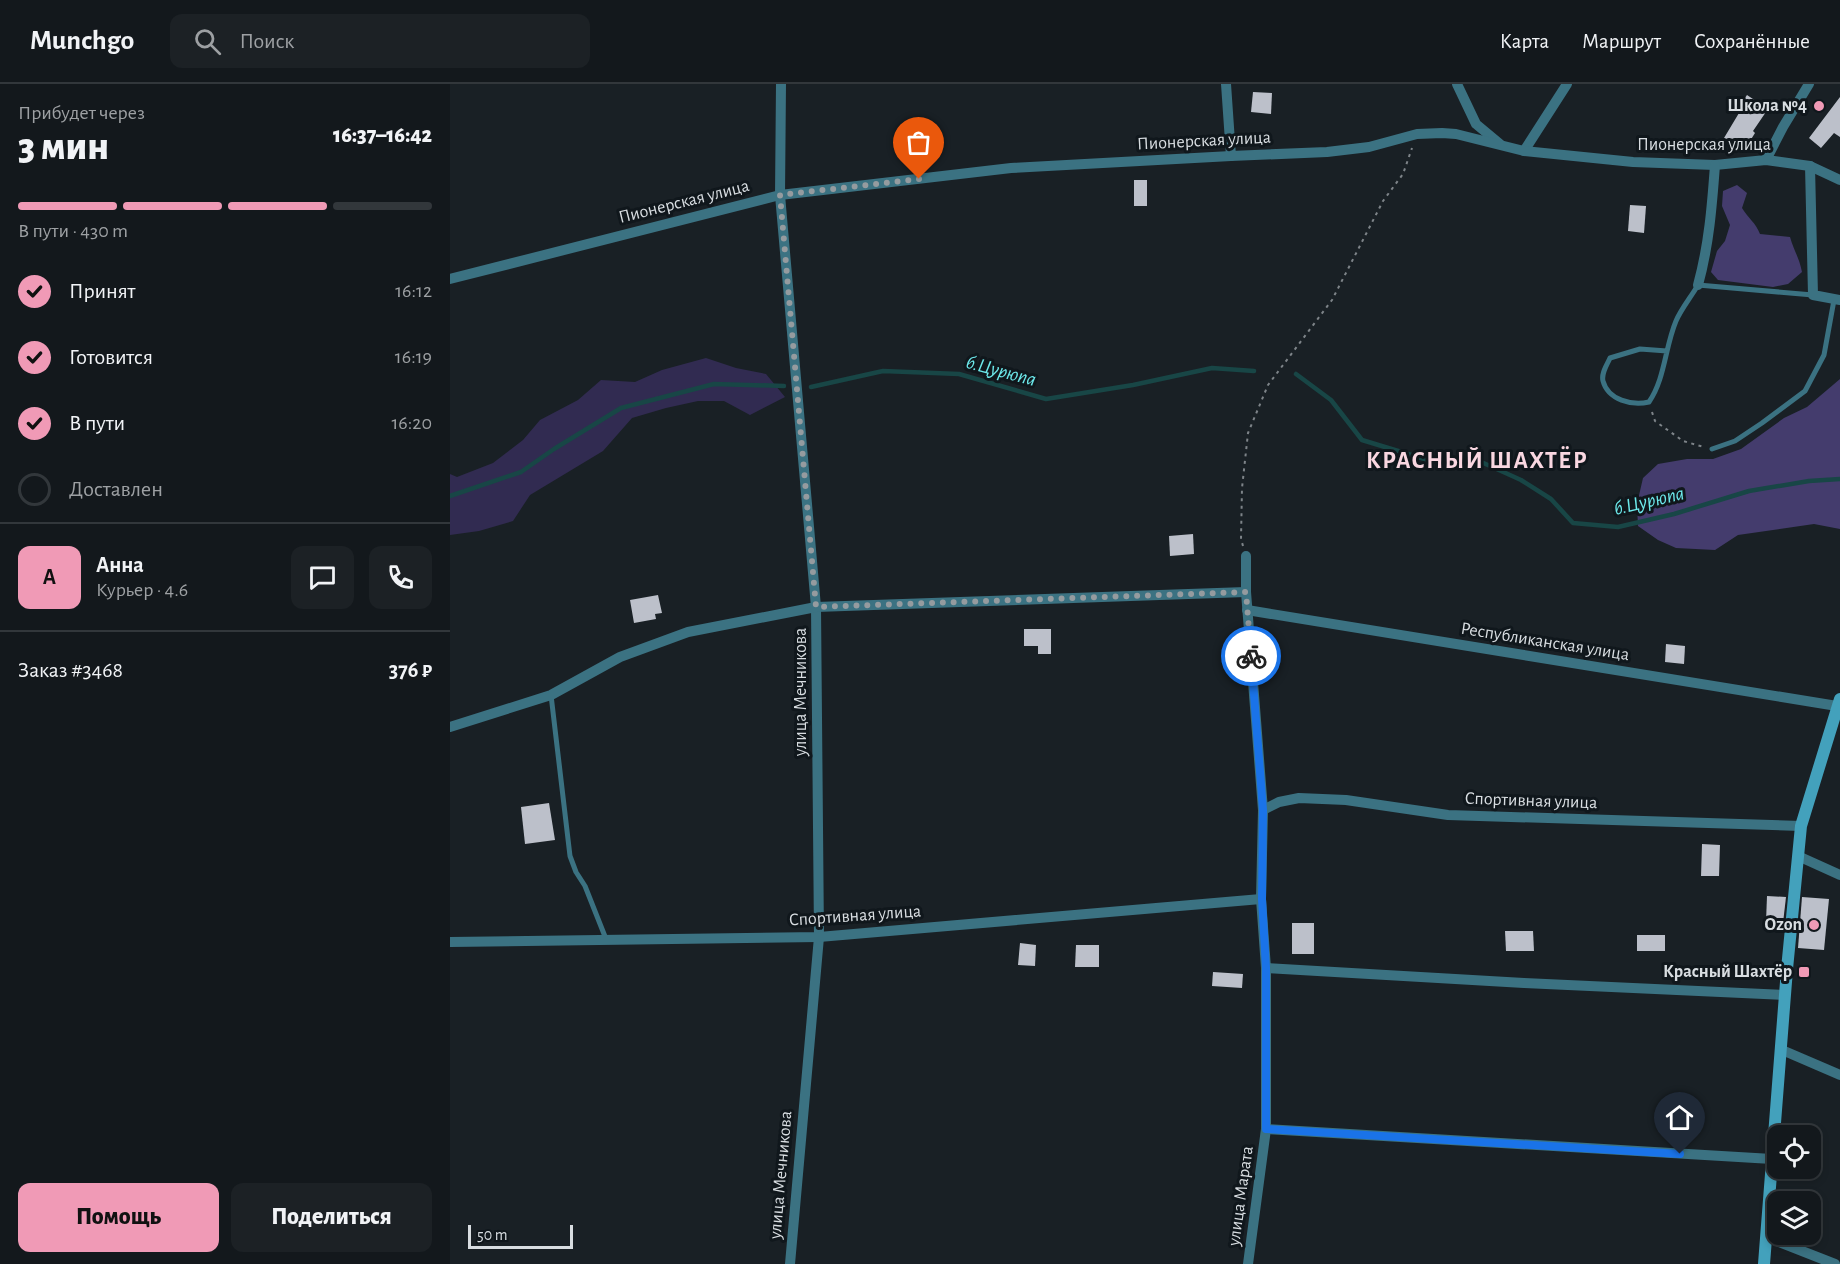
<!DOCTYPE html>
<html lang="ru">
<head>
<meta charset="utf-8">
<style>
  body { margin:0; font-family:"Alegreya Sans",sans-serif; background:#1c2125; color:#f1f3f6; height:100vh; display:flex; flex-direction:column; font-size:22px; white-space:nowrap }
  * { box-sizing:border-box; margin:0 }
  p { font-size:20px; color:#9da0a3 }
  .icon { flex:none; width:33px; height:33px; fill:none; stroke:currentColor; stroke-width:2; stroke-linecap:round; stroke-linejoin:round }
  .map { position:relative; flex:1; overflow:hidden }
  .side { display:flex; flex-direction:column; background:#13181c; width:450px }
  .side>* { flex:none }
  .fabs { position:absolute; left:1317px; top:1041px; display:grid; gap:12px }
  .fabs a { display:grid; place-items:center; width:54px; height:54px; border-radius:12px; background:#13181c; box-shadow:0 3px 9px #0003,0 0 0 2px #32373b; font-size:30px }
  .scale { position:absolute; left:18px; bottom:15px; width:105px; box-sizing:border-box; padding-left:6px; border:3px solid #d8dde1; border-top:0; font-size:16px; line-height:21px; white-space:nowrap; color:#d8dde1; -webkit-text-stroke:4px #10171c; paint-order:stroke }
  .pin { position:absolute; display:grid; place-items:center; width:51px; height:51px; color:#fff; margin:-62px -26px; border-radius:50% 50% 50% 0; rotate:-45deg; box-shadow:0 0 6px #0007 }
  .pin .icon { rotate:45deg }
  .courier { position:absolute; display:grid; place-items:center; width:60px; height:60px; margin:-30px; border:4px solid #1a73e8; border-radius:50%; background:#fff; color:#222; box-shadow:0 2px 8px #0007 }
  .summary em { font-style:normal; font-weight:800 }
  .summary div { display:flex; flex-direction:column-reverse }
  .summary { display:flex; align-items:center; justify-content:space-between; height:102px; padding:0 18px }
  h1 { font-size:39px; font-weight:800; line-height:45px }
  .bar { display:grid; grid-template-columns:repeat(4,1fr); gap:9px 6px; align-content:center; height:72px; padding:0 18px }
  .bar i { height:8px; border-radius:4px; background:#32373b }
  .bar .current { background:#f09ab6 }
  .bar p { grid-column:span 4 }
  .line { display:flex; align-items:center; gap:15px; padding:0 18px; border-top:2px solid #32373b }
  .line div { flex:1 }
  .round { display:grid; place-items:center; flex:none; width:63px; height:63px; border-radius:12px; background:#1c2125 }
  ol { padding:0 18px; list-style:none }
  li { display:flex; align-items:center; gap:18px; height:66px }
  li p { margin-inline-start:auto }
  li .icon { padding:6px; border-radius:50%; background:#f09ab6; color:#111; stroke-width:4 }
  li:last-child { color:#9da0a3 }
  li i { width:33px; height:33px; border:3px solid #32373b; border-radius:50% }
  .button { display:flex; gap:12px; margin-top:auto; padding:12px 18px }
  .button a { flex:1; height:69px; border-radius:12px; background:#f09ab6; color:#111; font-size:24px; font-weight:800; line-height:69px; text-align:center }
  .button a+a { background:#1c2125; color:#f1f3f6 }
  header { display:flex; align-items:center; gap:36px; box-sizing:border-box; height:84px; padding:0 30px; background:#13181c; border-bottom:2px solid #32373b }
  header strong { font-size:28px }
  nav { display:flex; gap:33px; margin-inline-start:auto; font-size:21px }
  .search { width:420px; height:54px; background:#1c2125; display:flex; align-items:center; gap:15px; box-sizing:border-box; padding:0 21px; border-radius:12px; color:#9da0a3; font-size:22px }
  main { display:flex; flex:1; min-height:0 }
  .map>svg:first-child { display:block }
</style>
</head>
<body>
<header>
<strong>Munchgo</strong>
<div class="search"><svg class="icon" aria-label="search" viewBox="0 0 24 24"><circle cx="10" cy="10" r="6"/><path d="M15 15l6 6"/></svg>Поиск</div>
<nav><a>Карта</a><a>Маршрут</a><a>Сохранённые</a></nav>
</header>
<main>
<section class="side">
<div class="summary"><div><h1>3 мин</h1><p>Прибудет через</p></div><em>16:37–16:42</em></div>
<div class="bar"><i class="current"></i><i class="current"></i><i class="current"></i><i></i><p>В пути · 430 m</p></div>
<ol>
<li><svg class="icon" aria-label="check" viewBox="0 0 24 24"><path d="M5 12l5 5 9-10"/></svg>Принят<p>16:12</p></li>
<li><svg class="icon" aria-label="check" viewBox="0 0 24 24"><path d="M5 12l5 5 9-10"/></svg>Готовится<p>16:19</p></li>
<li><svg class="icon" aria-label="check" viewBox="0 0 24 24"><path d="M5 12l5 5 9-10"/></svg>В пути<p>16:20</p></li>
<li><i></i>Доставлен</li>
</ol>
<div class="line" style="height:108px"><b class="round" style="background:#f09ab6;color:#111">А</b><div><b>Анна</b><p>Курьер · 4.6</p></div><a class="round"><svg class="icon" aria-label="chat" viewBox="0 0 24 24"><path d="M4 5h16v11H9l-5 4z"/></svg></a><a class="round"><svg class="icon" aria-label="phone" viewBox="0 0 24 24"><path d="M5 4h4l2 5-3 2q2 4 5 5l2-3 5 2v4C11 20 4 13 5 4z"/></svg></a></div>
<div class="line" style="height:78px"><div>Заказ #3468</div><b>376 ₽</b></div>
<div class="button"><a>Помощь</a><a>Поделиться</a></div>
</section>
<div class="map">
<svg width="1390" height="1180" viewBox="0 0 1390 1180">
  <rect width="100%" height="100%" fill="#192025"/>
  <path fill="#312b51" d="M256,274L286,284L316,290L335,313L300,331L274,317H248L216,324L182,334L153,367L80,411L63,437L29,447L0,451V390L7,393L43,379L73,356L90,336L128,316L151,296L185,298L212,286Z"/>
  <g fill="#443c6d">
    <path d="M1287,101L1297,109L1292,124C1298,134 1306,139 1310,150L1340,153C1344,167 1349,173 1352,188L1338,200L1323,203L1268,196L1261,188L1267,167L1275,157L1280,141L1272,122L1273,107Z"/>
    <path d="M1390,295V445L1364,440L1288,451L1265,466L1226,464L1208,456L1188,442L1187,420L1193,394L1208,380L1237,375H1263L1291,365L1334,334L1357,323Z"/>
  </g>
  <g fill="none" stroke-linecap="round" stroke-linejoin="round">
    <g stroke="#184646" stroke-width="4.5">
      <path d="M846,290L881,316L912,356L981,377H1029L1071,396L1101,415L1123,439L1168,443L1224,430L1299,407L1359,397L1390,395"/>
      <path d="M361,303L433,287L509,290L596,315L683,301L762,284L804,287"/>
      <path d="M0,412L71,388L104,365L171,324L264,300L334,302"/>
    </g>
  </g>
  <g fill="#bcc0ca">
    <path d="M803,8L822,9L821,30L801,28Z"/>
    <path d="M1297,11L1318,25L1303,47L1305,49L1295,65L1274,54L1289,29L1286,27Z"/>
    <path d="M1390,13V53L1384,49L1371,64L1359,54Z"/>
    <rect x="684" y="96" width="13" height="26"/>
    <path d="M1180,121L1196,122L1194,149L1178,147Z"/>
    <path d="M743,450L744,470L720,472L719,452Z"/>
    <path d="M208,511L212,529L205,530L206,535L184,539L180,516Z"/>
    <path d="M574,545H601V570H588V562H574Z"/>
    <path d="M1216,560L1235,562L1234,580L1215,578Z"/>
    <path d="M99,719L105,756L75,760L71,723Z"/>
    <path d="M1252,760L1270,761L1269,792H1251Z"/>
    <path d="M1317,812L1336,813L1333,839L1316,838Z"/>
    <path d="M1352,813L1379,815L1374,866L1348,864Z"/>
    <rect x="842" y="839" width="22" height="31"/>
    <path d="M1055,847H1083L1084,867H1056Z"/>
    <rect x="1187" y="851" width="28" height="16"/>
    <path d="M570,859L586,861L585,882L568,881Z"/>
    <path d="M626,861H649V883H625Z"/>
    <path d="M763,888L793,890L792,904L762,902Z"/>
  </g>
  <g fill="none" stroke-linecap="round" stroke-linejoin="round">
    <g stroke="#7e8489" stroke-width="2" stroke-dasharray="3 4.5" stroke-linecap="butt">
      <path d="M1202,328L1205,337L1233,357L1254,363"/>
      <path d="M793,462L791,455L792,404L798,349L818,301L882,216L933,117L953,90L962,64"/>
    </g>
    <g stroke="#3b7282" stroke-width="5">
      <path d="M1217,267L1190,265L1160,274C1157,281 1151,289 1153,297C1158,316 1182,322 1199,318C1215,295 1215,263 1226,237C1231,225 1241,213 1248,201L1363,211"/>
      <path d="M1262,365L1285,357L1312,339L1355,307L1374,271L1384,216"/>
      <path d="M101,611L120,772L126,788L135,802L156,855"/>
    </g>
    <g stroke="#3b7282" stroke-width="10">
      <path d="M331,0L330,111L366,523L369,853L340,1180"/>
      <path d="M776,0L781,72"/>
      <path d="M1007,0L1026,40L1050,60"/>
      <path d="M1074,67L1117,0"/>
      <path d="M1316,76L1333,43L1359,0"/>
      <path d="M1360,82L1390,96"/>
      <path d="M0,195L330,111L561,84L781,72L877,68L919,63L967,50L992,49L1006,50L1074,67L1183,78L1265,81L1316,76L1360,82L1363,211L1390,216"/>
      <path d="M1248,201C1259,161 1262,122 1265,81"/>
      <path d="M796,472V508L813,726L811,815L816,884V1045L798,1180"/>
      <path d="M797,526L1387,622"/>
      <path d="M0,643L101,611L170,573L238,548L366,523L796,508"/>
      <path d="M813,726L829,718L849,714L896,716L998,731L1351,742"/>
      <path d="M1348,772L1390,791"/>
      <path d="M0,858L369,853L811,815"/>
      <path d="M816,884L1074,899L1335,911"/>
      <path d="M1332,966L1390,991"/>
      <path d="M816,1045L1322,1075"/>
      <path d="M1316,1153L1385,1180"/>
    </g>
    <path stroke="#43a1bc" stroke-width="12" d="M1314,1180L1337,885L1351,742L1390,615"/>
  </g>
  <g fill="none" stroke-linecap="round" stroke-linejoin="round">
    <path stroke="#959b9f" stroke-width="6" stroke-dasharray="0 10.8" d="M469,95L330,111L366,523L796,508L801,572"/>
    <path stroke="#1a73e8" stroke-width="8" d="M801,572L813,726L812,815L816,884V1045L1230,1070"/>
  </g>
  <g fill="#f09ab6" stroke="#10171c" stroke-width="2">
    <circle cx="1369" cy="22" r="6"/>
    <circle cx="1364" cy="841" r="6"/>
    <rect x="1348" y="882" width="12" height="12" rx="3"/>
  </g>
  <g text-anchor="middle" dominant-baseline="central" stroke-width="6" stroke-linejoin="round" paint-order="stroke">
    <g font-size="18" font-weight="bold" fill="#d8dde1" stroke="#10171c" text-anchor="end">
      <text x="1357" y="22">Школа №4</text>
      <text x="1352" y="841">Ozon</text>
      <text x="1342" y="888">Красный Шахтёр</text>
    </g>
    <g font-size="18" fill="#d8dde1" stroke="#10171c">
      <text transform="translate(754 57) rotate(-3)">Пионерская улица</text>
      <text x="1254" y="61">Пионерская улица</text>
      <text transform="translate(234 118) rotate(-14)">Пионерская улица</text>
      <text transform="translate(1095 558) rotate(9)">Республиканская улица</text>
      <text transform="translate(351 608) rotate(-90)">улица Мечникова</text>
      <text transform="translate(1081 717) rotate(2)">Спортивная улица</text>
      <text transform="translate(405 832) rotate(-4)">Спортивная улица</text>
      <text transform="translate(331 1091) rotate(-85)">улица Мечникова</text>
      <text transform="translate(791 1112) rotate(-82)">улица Марата</text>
    </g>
    <g font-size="20" font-style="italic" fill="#6deaec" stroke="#10171c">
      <text transform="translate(551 287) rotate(15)">б.Цурюпа</text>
      <text transform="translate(1199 417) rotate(-13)">б.Цурюпа</text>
    </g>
    <g font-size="24" font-weight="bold" letter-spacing="1.5" fill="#f9d7e1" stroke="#10171c">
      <text x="1027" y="377">КРАСНЫЙ ШАХТЁР</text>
    </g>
  </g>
</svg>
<div class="fabs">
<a><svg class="icon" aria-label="locate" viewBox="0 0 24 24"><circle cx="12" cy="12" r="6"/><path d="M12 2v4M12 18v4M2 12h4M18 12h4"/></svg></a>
<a><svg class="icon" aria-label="layers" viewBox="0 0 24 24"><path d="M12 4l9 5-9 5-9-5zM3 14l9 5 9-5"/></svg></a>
</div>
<div class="scale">50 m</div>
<div class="pin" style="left:469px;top:95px;background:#ea580c"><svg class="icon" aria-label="bag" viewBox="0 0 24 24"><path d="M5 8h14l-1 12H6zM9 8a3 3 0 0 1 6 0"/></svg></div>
<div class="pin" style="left:1230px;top:1070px;background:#1f2937"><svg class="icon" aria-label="home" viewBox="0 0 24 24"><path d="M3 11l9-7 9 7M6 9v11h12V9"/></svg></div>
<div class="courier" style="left:801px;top:572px"><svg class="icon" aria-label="bike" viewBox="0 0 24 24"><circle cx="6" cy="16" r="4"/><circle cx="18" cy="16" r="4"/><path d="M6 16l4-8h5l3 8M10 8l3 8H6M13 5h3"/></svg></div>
</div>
</main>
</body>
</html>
